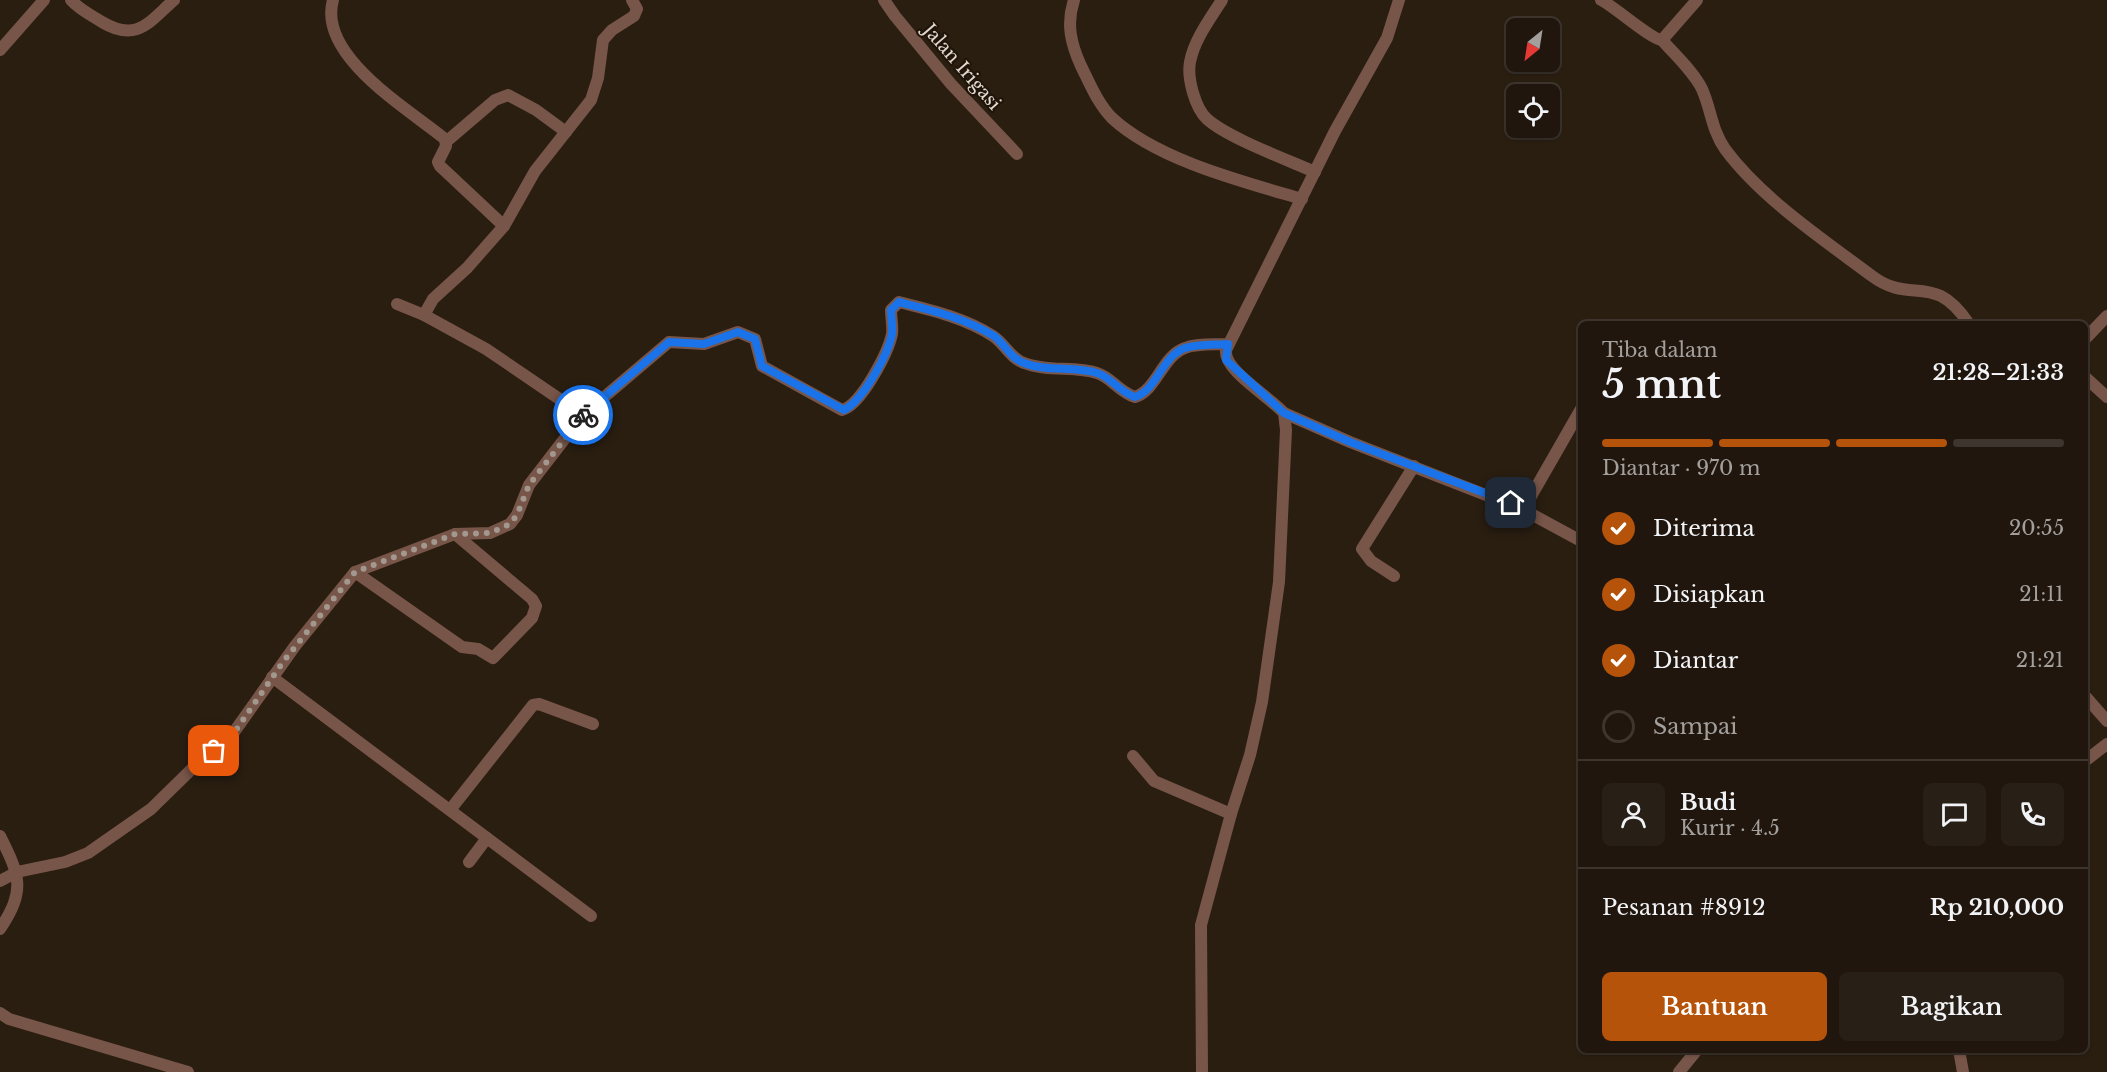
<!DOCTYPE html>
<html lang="id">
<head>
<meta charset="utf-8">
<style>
  body { margin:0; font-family:"Libre Baskerville",serif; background:#281f16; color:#f1f3f6; height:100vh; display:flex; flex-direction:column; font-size:22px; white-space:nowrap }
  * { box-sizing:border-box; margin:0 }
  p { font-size:20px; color:#a29f9d }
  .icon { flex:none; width:33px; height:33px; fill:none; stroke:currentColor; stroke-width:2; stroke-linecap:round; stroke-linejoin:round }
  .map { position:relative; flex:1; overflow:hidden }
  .side { position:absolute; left:1578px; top:321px; width:510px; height:732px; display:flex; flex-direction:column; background:#20160d; border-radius:9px; box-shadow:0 2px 4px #0004,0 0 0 2px #3d352e }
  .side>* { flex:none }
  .needle { width:39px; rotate:210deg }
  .fabs { position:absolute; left:1506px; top:18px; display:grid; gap:12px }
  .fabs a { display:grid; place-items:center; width:54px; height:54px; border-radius:9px; background:#20160d; box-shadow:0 2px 4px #0004,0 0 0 2px #3d352e; font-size:30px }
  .pin { position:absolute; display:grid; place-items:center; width:51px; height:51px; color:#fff; margin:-26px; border-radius:12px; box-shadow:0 3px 9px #0006 }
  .courier { position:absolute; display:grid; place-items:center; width:60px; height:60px; margin:-30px; border:4px solid #1a73e8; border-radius:50%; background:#fff; color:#222; box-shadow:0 2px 8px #0007 }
  .head em { font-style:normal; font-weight:600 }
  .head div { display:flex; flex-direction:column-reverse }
  .head { display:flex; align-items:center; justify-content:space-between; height:102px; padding:0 24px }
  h1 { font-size:39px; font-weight:600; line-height:45px }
  .bar { display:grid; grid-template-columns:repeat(4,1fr); gap:9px 6px; align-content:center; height:72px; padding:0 24px }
  .bar i { height:8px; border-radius:4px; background:#3d352e }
  .bar .selected { background:#b45309 }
  .bar p { grid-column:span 4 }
  .line { display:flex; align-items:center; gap:15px; padding:0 24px; border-top:2px solid #3d352e }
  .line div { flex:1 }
  .round { display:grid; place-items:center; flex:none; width:63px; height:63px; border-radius:9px; background:#281f16 }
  ol { padding:0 24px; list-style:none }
  li { display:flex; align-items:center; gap:18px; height:66px }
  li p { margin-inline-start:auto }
  li .icon { padding:6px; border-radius:50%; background:#b45309; color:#fff; stroke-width:4 }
  li:last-child { color:#a29f9d }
  li i { width:33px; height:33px; border:3px solid #3d352e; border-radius:50% }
  .primary-button { display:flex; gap:12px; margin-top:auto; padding:12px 24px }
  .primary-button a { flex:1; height:69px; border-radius:9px; background:#b45309; color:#fff; font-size:24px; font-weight:600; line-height:69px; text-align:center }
  .primary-button a+a { background:#281f16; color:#f1f3f6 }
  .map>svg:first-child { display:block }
</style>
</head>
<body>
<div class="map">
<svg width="2107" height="1072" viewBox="0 0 2107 1072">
  <rect width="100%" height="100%" fill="#2a1e11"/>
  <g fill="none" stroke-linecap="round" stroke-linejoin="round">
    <g stroke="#785549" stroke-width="12">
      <path d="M71,0C80,10 91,15 102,22C137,43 149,22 174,0"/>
      <path d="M333,0C317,56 410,110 445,139L446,146L438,162L440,166L504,226"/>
      <path d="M884,0L895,16L951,84L1017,154"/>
      <path d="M1074,0C1066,24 1071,44 1081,66C1090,84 1098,104 1112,118C1157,160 1244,182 1302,199"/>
      <path d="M1222,0C1210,19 1194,40 1190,62C1187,78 1195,108 1207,119C1228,138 1288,160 1315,172"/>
      <path d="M1601,0C1615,7 1652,40 1662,40"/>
      <path d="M1662,40C1675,55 1693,71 1702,89C1711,109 1712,131 1725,149C1761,198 1824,240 1872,276C1912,306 1933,270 1969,324"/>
      <path d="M1662,40L1697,0"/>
      <path d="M0,50L44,0"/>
      <path d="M447,141L495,100L508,95L536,110L566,132"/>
      <path d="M397,304L424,315"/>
      <path d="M2085,339L2107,316"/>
      <path d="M2085,377L2107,397"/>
      <path d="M1284,413L1350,442L1496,499L1517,503L1530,498L1581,409"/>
      <path d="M583,415L486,349L424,315L433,299L467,268L504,226L535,171L591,100L598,78L603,40L612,30L634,16L637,9L632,0"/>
      <path d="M1511,503L1581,541"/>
      <path d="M355,572L462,647L478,649L493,658L532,618L536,606L532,599L455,534"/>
      <path d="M1394,576L1371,561L1362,549L1414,466"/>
      <path d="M272,677L591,916"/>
      <path d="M2085,696L2107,721"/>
      <path d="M1133,756L1154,781L1231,814"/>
      <path d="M2085,761L2107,744"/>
      <path d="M450,810L533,705L539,704L593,724"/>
      <path d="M0,836C20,876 26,890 0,929"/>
      <path d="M469,862L487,838"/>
      <path d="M0,881L17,872L65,862L88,853L151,809L201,760L227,742L295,646L355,572L455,534L490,533L510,524L517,515L529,485L583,415L669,342L704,344L738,332L755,339L762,366L842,410C861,405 888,353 892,334C893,326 891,318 891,310L899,302C931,310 965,318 993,336C1005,344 1010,358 1024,363C1047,372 1075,366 1097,373C1111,377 1119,392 1135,397C1157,390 1162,356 1185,348C1198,343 1214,345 1228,344"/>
      <path d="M0,1013L9,1019L188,1072"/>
      <path d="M1959,1050L1963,1072"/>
      <path d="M1202,1072L1201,925L1231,814L1250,755L1262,702L1279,582L1286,430L1284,413C1270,397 1223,370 1226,350L1335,131L1387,38L1399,0"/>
      <path d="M1679,1072L1697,1050"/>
    </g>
  </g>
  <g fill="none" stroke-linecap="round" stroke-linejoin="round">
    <path stroke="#a2988e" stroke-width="6" stroke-dasharray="0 10.8" d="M214,751L234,733L283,662L355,572L455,534L490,533L510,524L517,515L529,485L583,415"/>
    <path stroke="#1a73e8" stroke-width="8" d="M583,415L669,342L704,344L738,332L755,339L762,366L844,410C863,400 888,355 892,334C893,326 891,318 891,310L899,302C931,310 965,318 994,336C1005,344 1010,358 1024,363C1047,372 1074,366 1097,373C1111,377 1119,392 1135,397C1157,390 1162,356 1185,348C1198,344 1214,345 1228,344L1226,360L1284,413L1350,442L1511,503"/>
  </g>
  <g text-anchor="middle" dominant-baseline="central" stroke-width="4.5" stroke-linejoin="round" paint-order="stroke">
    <g font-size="18" fill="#e2d9d1" stroke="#201508">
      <text transform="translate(962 67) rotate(49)">Jalan Irigasi</text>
    </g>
  </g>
</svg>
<div class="fabs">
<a><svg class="needle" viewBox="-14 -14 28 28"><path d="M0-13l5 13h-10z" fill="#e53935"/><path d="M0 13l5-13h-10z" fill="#a29f9d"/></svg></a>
<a><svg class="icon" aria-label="locate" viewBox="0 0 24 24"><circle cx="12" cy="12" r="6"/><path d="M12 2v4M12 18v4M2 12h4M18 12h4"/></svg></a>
</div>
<div class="pin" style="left:214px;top:751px;background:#ea580c"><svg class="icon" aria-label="bag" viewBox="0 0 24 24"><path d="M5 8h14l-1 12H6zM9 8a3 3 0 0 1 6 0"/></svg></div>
<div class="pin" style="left:1511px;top:503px;background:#1f2937"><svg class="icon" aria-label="home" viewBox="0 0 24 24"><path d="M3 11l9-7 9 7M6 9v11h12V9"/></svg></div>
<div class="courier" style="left:583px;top:415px"><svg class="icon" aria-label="bike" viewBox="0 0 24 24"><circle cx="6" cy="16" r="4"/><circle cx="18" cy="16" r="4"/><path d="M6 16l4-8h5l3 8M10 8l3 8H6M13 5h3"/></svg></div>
<section class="side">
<div class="head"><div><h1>5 mnt</h1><p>Tiba dalam</p></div><em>21:28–21:33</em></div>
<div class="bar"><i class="selected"></i><i class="selected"></i><i class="selected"></i><i></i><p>Diantar · 970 m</p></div>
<ol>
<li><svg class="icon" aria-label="check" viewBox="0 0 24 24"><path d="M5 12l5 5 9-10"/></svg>Diterima<p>20:55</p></li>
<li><svg class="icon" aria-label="check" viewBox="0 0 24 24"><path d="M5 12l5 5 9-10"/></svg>Disiapkan<p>21:11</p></li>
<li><svg class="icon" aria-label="check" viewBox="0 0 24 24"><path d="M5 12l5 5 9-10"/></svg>Diantar<p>21:21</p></li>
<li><i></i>Sampai</li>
</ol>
<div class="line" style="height:108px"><a class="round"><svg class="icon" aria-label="person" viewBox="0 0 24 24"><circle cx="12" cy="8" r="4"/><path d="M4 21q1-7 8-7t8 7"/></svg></a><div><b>Budi</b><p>Kurir · 4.5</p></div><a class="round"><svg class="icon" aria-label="chat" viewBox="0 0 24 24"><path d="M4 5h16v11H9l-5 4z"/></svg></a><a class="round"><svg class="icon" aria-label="phone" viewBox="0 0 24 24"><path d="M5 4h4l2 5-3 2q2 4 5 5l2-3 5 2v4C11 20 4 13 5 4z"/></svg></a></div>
<div class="line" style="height:78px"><div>Pesanan #8912</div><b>Rp 210,000</b></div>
<div class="primary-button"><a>Bantuan</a><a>Bagikan</a></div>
</section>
</div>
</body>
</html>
